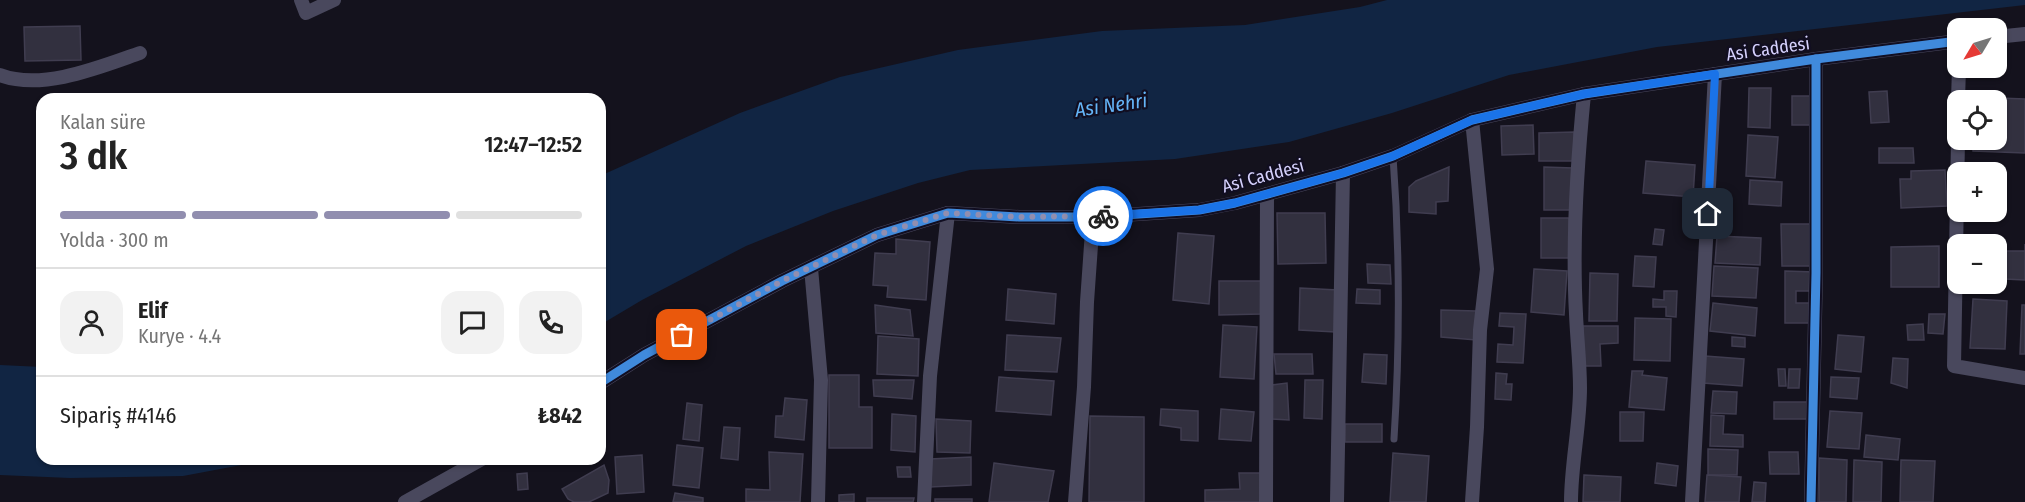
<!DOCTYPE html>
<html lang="tr">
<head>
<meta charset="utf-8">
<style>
  body { margin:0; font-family:"Fira Sans Condensed",sans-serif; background:#f2f2f2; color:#222; height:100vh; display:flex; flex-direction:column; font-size:22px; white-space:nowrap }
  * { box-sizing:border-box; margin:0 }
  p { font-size:20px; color:#767676 }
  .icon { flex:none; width:33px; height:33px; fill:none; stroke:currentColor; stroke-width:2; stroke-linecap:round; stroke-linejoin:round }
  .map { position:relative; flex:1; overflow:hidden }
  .panel { position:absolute; left:36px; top:93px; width:570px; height:372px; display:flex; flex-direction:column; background:#fff; border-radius:18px; box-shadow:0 2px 4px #0004 }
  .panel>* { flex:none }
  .needle { width:39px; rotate:232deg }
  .controls { position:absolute; left:1947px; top:18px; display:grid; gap:12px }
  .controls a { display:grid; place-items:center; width:60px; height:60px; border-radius:12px; background:#fff; box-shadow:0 2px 4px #0004; font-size:30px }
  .pin { position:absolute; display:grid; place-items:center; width:51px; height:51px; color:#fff; margin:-26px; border-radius:12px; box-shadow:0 3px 9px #0006 }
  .courier { position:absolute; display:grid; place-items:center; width:60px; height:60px; margin:-30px; border:4px solid #1a73e8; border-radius:50%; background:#fff; color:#222; box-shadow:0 2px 8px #0007 }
  .summary em { font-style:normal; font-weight:600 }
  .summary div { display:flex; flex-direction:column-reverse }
  .summary { display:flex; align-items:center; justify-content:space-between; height:102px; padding:0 24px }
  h1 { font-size:39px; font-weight:600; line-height:45px }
  .bar { display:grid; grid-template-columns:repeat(4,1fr); gap:9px 6px; align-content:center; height:72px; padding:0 24px }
  .bar i { height:8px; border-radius:4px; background:#e0e0e0 }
  .bar .selected { background:#918eaf }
  .bar p { grid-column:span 4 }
  .line { display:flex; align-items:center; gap:15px; padding:0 24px; border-top:2px solid #e0e0e0 }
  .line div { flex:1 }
  .round { display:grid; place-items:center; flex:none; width:63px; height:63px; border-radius:18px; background:#f2f2f2 }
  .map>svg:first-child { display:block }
</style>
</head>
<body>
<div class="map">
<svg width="2025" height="502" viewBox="0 0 2025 502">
  <rect width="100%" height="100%" fill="#14121d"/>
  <g fill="#112543">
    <path d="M1387,0H2025V5L1657,47L1509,75L1392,113L1289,142L1175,159L970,170L918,183L833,211L746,246L642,300L600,325V176L740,113L840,77L958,50L1102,31L1245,25L1360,7Z"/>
    <path d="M0,365L42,367V459H274L183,476L70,478L0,475Z"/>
  </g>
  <g fill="#32303f" stroke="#403d50" stroke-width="1.5">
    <path d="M80,26L81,60L25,61L24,27Z"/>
    <path d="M1749,88H1771L1770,128L1748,127Z"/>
    <path d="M1887,91L1889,122L1871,123L1869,92Z"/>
    <rect x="1792" y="96" width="22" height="29"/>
    <path d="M1974,97L2025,99V153L1973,151V140H1996V100H1974Z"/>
    <path d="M1533,125L1534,154L1502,155L1501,126Z"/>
    <path d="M1574,132V161H1539V133Z"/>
    <path d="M1748,135L1778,137L1775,178L1746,176Z"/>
    <path d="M1879,148H1913L1914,163H1879Z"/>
    <path d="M1646,161L1695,165L1693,197L1643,193Z"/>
    <path d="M1449,167L1448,201L1436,202V214L1409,212V187L1416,181Z"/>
    <path d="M1544,167L1573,168V210H1544Z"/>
    <path d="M1945,170L1947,206L1901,208L1900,179H1911V171Z"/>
    <path d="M1750,180L1782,182L1781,206L1749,204Z"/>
    <path d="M1277,213H1325L1326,263L1278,264Z"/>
    <rect x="1541" y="218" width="28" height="40"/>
    <path d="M1781,224H1813V266H1782Z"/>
    <path d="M1655,229L1664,230L1662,245L1653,244Z"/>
    <path d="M1178,233L1214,236L1209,304L1173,300Z"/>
    <path d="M1717,236L1761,238L1760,265L1715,263Z"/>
    <path d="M896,239L930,242L926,300L887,297L888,286L873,285L875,253L896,254Z"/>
    <path d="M2025,244V280L2005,279V251H2025Z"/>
    <path d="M1939,246V287H1891V247Z"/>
    <path d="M1635,256L1656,257L1654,287L1633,286Z"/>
    <path d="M1367,264L1390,265L1391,284L1368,283Z"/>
    <path d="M1714,266L1758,268L1756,298L1712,296Z"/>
    <path d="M1534,269L1567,271L1564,315L1531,312Z"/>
    <path d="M1785,271L1814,272V291H1796V303H1813V323H1785Z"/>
    <path d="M1590,273L1618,274L1617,321H1589Z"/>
    <path d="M1219,281H1261V314L1219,315Z"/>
    <path d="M1300,288L1337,290L1335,332L1299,330Z"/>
    <path d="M1008,289L1056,294L1054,324L1006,320Z"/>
    <path d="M1357,289L1380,290V304L1356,303Z"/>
    <path d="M1664,291H1677L1676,317L1666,316V307H1653V299L1664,300Z"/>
    <path d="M1973,299L2007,301L2005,349L1970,348Z"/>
    <path d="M1713,303L1757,308L1755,336L1710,331Z"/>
    <path d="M875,305L910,310L913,336L876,333Z"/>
    <path d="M2022,305H2025V354H2020Z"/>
    <path d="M1441,310L1476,311V340L1441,337Z"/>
    <path d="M1500,313L1526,314L1523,363L1497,362L1498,344L1513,345L1514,327L1499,326Z"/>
    <path d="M1929,314H1945L1943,334L1928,333Z"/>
    <path d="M1635,318L1671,319L1670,361L1634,360Z"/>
    <path d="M1923,324L1924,340H1908L1907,325Z"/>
    <path d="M1223,325L1257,327L1254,379L1220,377Z"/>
    <path d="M1583,326H1618V343L1600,344L1601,366H1584Z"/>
    <path d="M1007,335L1061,338L1057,372L1005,370Z"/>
    <path d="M1838,335L1864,337L1861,372L1835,369Z"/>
    <path d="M878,336L919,339L918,376L877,374Z"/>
    <path d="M1732,337L1745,338V347L1732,346Z"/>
    <path d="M1274,354H1312L1313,374H1276Z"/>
    <path d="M1364,354L1387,355L1386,384L1362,382Z"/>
    <path d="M1705,356L1744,359L1742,386L1703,383Z"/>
    <path d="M1893,358L1908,359L1907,388L1891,383Z"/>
    <path d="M1778,369H1785L1786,386H1779Z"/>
    <path d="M1789,369H1800L1799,388H1788Z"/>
    <path d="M1632,371H1643L1642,375L1667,378L1664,410L1629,407Z"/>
    <path d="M1496,373L1507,374L1506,384H1512L1511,400L1495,399Z"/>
    <path d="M829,375H859V407H872V448H829Z"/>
    <path d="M999,377L1054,381L1051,415L996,411Z"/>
    <path d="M1831,377L1859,378L1857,399L1830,397Z"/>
    <path d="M873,380H914L912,399L874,396Z"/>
    <path d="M1305,380H1323L1322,419L1304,418Z"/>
    <path d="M1287,383L1289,420L1272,419V385Z"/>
    <path d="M1713,391L1737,392L1736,414L1711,413Z"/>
    <path d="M785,398L807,400L804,440L775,437L776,416H783Z"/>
    <path d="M1774,402H1811L1812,419H1774Z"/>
    <path d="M687,403L702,405L699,441L683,439Z"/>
    <path d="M1161,409L1198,411V441L1181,440V428L1160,425Z"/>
    <path d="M1221,409L1254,412L1251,441L1219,439Z"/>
    <path d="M1830,411L1862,413L1859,449L1827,447Z"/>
    <path d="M1620,412H1644L1643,441H1620Z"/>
    <path d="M892,414L916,416L915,452L891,450Z"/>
    <path d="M1711,415L1724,416L1723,434L1743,435V447L1710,446Z"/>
    <path d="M1090,416L1144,417V502H1089Z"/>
    <path d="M936,419L971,421L970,453L937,452Z"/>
    <rect x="1345" y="424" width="37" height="18"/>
    <path d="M724,427L740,428L738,460L721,458Z"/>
    <path d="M1866,435L1900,439L1898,460L1864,457Z"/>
    <path d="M677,445L703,448L699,488L673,485Z"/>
    <path d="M1708,449L1738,450L1737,475H1708Z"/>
    <path d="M769,452L803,454L800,502H746V489L770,490Z"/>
    <path d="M1769,452H1798L1799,474H1770Z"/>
    <path d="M1393,453L1429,456L1426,502H1390Z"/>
    <path d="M642,455L644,492L617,494L615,457Z"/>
    <path d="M971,457V485L930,487V459Z"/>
    <path d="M1819,458L1847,460L1846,502H1819Z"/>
    <path d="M1854,460L1882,462L1881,502H1853Z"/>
    <path d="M1901,460L1935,461L1933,502H1900Z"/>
    <path d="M994,463L1054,471L1048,502H989Z"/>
    <path d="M1657,463L1678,466L1676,486L1655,483Z"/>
    <path d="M604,465L609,480L608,493L589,502H574L568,499L562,489Z"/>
    <path d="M897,467H910L911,477H898Z"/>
    <path d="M527,473L528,489L518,490L517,474Z"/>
    <path d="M1239,473H1263V502H1205V490L1240,489Z"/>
    <path d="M1584,475L1621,477L1620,502H1583Z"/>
    <path d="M1707,475L1741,477L1739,502H1705Z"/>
    <path d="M1754,482L1766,483L1765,502H1752Z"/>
    <path d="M675,493L703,498V502H673Z"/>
    <path d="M854,494V502H839V495Z"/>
    <path d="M867,498H914L913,502H867Z"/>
    <rect x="935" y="499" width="37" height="3"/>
  </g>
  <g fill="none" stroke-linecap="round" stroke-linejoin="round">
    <path stroke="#49485d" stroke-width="7" d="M1393,156C1400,251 1400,344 1394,439"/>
    <g stroke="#49485d" stroke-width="14">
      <path d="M301,0L306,13L334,0"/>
      <path d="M1996,37L2025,34"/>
      <path d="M0,75C42,91 100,67 140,53"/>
      <path d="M1958,100L1959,68"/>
      <path d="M1958,140L1954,366L2025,378"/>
      <path d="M811,268L821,380L818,502"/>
      <path d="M600,383L644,355L782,281L877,235L948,213L1019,217H1093L1199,210L1235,203L1343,173L1393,156L1472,120L1584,94L1816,59L1958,41"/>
      <path d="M405,502L482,459"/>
      <path d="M924,502L930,376L948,213"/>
      <path d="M1075,502L1084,387L1087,302L1093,217"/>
      <path d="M1266,502L1267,194"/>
      <path d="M1337,502L1343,173"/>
      <path d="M1472,502L1477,427L1480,330L1487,269L1472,120"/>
      <path d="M1571,502C1571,464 1580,426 1580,388C1580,363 1577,339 1576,314C1572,242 1577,165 1584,94"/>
      <path d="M1692,502L1715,74"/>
      <path d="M1811,502L1816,273V59"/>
    </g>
    <g stroke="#110e21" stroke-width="13">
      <g id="cycleway">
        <path d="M600,383L644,355L782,281L877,235L948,213L1019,217H1093L1199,210L1235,203L1343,173L1393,156L1472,120L1584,94L1816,59L1958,41"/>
        <path d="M1811,502L1816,273V59"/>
      </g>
    </g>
    <use href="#cycleway" stroke="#408adc" stroke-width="9"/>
  </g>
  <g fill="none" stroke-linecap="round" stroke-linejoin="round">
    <path stroke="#918eaf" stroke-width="6" stroke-dasharray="0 10.8" d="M682,335L782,281L877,235L948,213L1019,217L1103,216"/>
    <path stroke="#1a73e8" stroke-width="8" d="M1103,216L1199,210L1235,203L1343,173L1393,156L1472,120L1584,94L1715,74L1708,214"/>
  </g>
  <g text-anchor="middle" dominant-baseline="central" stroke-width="4.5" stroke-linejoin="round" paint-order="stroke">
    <g font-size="18" fill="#d5d1fd" stroke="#110e21">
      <text transform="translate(1768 49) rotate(-8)">Asi Caddesi</text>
      <text transform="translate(1263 176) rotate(-15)">Asi Caddesi</text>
    </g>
    <g font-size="20" font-style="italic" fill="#64b4f7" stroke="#110e21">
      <text transform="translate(1111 105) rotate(-8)">Asi Nehri</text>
    </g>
  </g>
</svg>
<div class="controls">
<a><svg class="needle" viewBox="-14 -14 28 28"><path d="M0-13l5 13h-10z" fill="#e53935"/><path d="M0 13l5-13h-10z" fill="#767676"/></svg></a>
<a><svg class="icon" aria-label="locate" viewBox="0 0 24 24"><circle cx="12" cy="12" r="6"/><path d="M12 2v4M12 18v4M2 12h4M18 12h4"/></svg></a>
<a>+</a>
<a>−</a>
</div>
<div class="pin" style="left:682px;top:335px;background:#ea580c"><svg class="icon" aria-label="bag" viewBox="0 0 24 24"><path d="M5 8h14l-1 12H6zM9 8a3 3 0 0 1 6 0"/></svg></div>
<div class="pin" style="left:1708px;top:214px;background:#1f2937"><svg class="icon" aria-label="home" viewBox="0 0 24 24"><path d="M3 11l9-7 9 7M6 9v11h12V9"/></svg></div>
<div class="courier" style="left:1103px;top:216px"><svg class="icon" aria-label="bike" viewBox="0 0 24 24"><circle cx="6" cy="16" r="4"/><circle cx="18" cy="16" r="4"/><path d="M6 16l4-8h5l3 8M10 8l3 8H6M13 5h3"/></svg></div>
<section class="panel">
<div class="summary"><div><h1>3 dk</h1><p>Kalan süre</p></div><em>12:47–12:52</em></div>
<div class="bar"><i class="selected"></i><i class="selected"></i><i class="selected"></i><i></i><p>Yolda · 300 m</p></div>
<div class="line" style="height:108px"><a class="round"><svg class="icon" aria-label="person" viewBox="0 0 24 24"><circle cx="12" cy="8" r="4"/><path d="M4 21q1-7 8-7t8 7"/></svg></a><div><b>Elif</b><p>Kurye · 4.4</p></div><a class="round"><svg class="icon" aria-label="chat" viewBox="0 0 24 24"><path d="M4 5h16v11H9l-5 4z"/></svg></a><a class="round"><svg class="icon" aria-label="phone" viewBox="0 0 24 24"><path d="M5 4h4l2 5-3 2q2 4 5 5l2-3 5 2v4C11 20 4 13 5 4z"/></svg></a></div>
<div class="line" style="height:78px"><div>Sipariş #4146</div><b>₺842</b></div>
</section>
</div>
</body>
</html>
